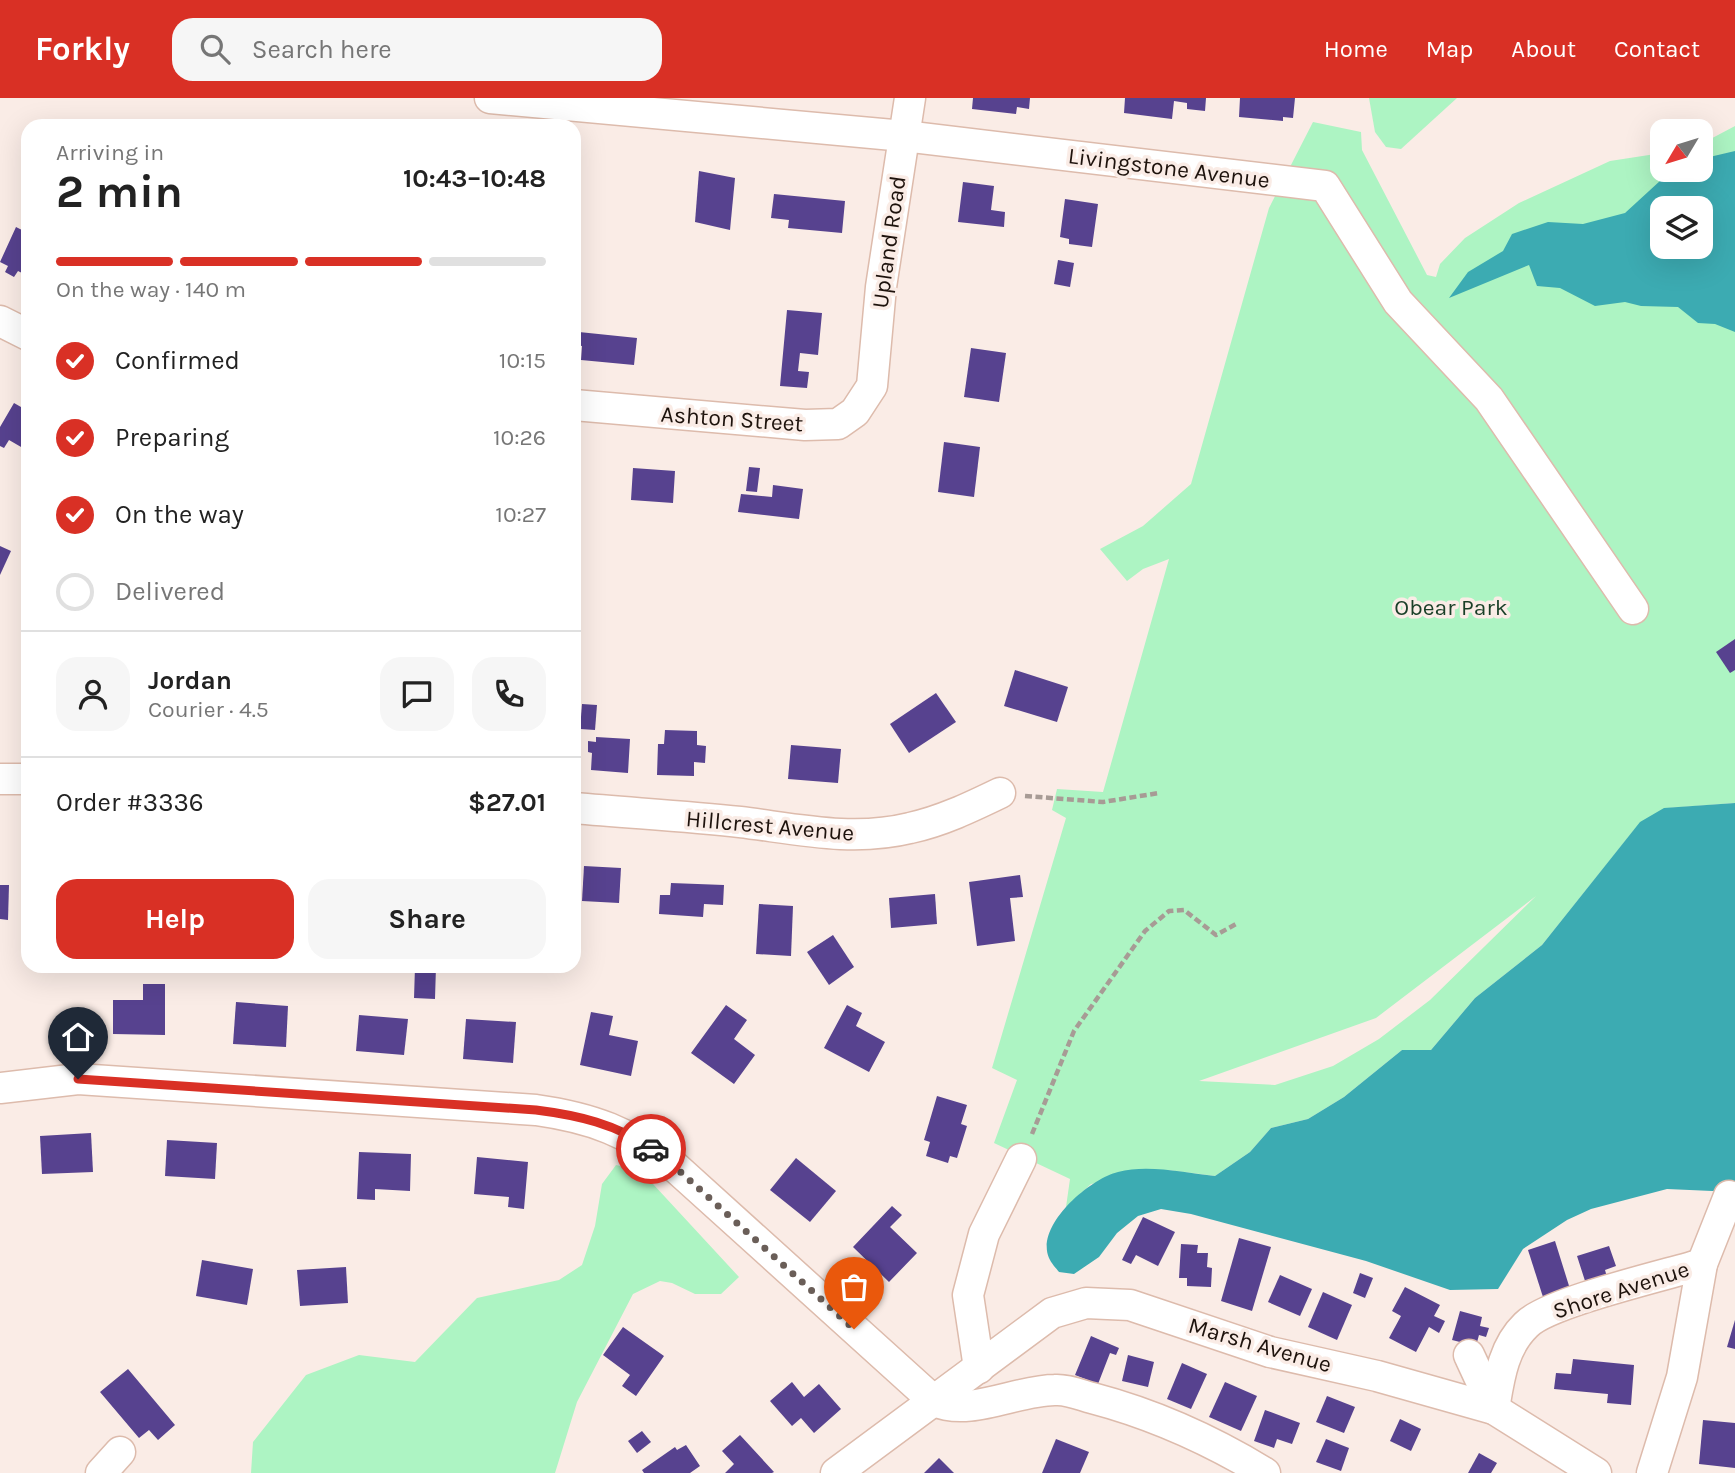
<!DOCTYPE html>
<html lang="en">
<head>
<meta charset="utf-8">
<style>
  body { margin:0; font-family:Karla,sans-serif; background:#f6f6f6; color:#222; height:100vh; display:flex; flex-direction:column; font-size:26px; white-space:nowrap }
  * { box-sizing:border-box; margin:0 }
  p { font-size:23px; color:#767676 }
  .icon { flex:none; width:38px; height:38px; fill:none; stroke:currentColor; stroke-width:2; stroke-linecap:round; stroke-linejoin:round }
  .map { position:relative; flex:1; overflow:hidden }
  .side { position:absolute; left:21px; top:21px; width:560px; height:854px; display:flex; flex-direction:column; background:#fff; border-radius:21px; box-shadow:0 7px 28px #0002 }
  .side>* { flex:none }
  .needle { width:46px; rotate:232deg }
  .buttons { position:absolute; left:1650px; top:21px; display:grid; gap:14px }
  .buttons a { display:grid; place-items:center; width:63px; height:63px; border-radius:14px; background:#fff; box-shadow:0 7px 28px #0002; font-size:35px }
  .pin { position:absolute; display:grid; place-items:center; width:60px; height:60px; color:#fff; margin:-72px -30px; border-radius:50% 50% 50% 0; rotate:-45deg; box-shadow:0 0 7px #0007 }
  .pin .icon { rotate:45deg }
  .courier { position:absolute; display:grid; place-items:center; width:70px; height:70px; margin:-35px; border:5px solid #d93025; border-radius:50%; background:#fff; color:#222; box-shadow:0 2px 9px #0007 }
  .summary em { font-style:normal; font-weight:700 }
  .summary div { display:flex; flex-direction:column-reverse }
  .summary { display:flex; align-items:center; justify-content:space-between; height:119px; padding:0 35px }
  h1 { font-size:46px; font-weight:700; line-height:52px }
  .bar { display:grid; grid-template-columns:repeat(4,1fr); gap:10px 7px; align-content:center; height:84px; padding:0 35px }
  .bar i { height:9px; border-radius:5px; background:#e0e0e0 }
  .bar .selected { background:#d93025 }
  .bar p { grid-column:span 4 }
  .line { display:flex; align-items:center; gap:18px; padding:0 35px; border-top:2px solid #e0e0e0 }
  .line div { flex:1 }
  .round { display:grid; place-items:center; flex:none; width:74px; height:74px; border-radius:21px; background:#f6f6f6 }
  ol { padding:0 35px; list-style:none }
  li { display:flex; align-items:center; gap:21px; height:77px }
  li p { margin-inline-start:auto }
  li .icon { padding:7px; border-radius:50%; background:#d93025; color:#fff; stroke-width:4 }
  li:last-child { color:#767676 }
  li i { width:38px; height:38px; border:4px solid #e0e0e0; border-radius:50% }
  .action { display:flex; gap:14px; margin-top:auto; padding:14px 35px }
  .action a { flex:1; height:80px; border-radius:21px; background:#d93025; color:#fff; font-size:28px; font-weight:700; line-height:80px; text-align:center }
  .action a+a { background:#f6f6f6; color:#222 }
  header { display:flex; align-items:center; gap:42px; box-sizing:border-box; height:98px; padding:0 35px; background:#d93025; color:#fff }
  header strong { font-size:33px }
  nav { display:flex; gap:38px; margin-inline-start:auto; font-size:24px }
  .search { width:490px; height:63px; background:#f6f6f6; display:flex; align-items:center; gap:18px; box-sizing:border-box; padding:0 24px; border-radius:21px; color:#767676; font-size:26px }
  .map>svg:first-child { display:block }
</style>
</head>
<body>
<header>
<strong>Forkly</strong>
<div class="search"><svg class="icon" aria-label="search" viewBox="0 0 24 24"><circle cx="10" cy="10" r="6"/><path d="M15 15l6 6"/></svg>Search here</div>
<nav><a>Home</a><a>Map</a><a>About</a><a>Contact</a></nav>
</header>
<div class="map">
<svg width="1735" height="1375" viewBox="0 0 1735 1375">
  <rect width="100%" height="100%" fill="#faece6"/>
  <g fill="#adf4c3" fill-rule="evenodd">
    <path d="M1369,0H1457L1401,51L1386,49L1375,34Z"/>
    <path d="M1313,24L1361,34L1362,52L1427,177L1436,179L1440,166L1465,140L1519,105L1610,63L1662,55V72H1701V46L1735,28V705L1669,710L1634,732L1542,847L1475,900L1431,952H1402L1344,999L1308,1021L1271,1030L1250,1054L1215,1078L1168,1072L1091,1086L1066,1109L1070,1081L994,1045L1017,982L992,970L1066,720L1052,712L1057,691L1103,694L1169,461L1143,471L1127,483L1100,451L1143,428L1191,386L1269,110ZM1662,110H1701V149H1662ZM1536,798L1430,902L1379,941L1333,968L1275,987L1199,983L1376,920Z"/>
    <path d="M616,1067L641,1073L739,1179L721,1196H695L672,1185L660,1183L633,1196L577,1304L555,1375H251L253,1344L306,1277L359,1257L415,1264L477,1200L559,1182L582,1167L595,1128L602,1086Z"/>
  </g>
  <g fill="#3cabb2" fill-rule="evenodd">
    <path d="M1735,53V234L1715,226L1698,225L1678,209L1641,208L1625,204L1595,208L1560,190L1537,188L1529,167L1449,200L1468,174L1503,153L1512,136L1548,124L1583,126L1625,115L1661,82L1681,72H1701V61ZM1701,110V149H1662V110Z"/>
    <path d="M1735,705V1094L1667,1091L1591,1111L1567,1122L1523,1151L1498,1191L1450,1192L1366,1163L1191,1116L1161,1111L1138,1118L1117,1135L1099,1159L1074,1176L1059,1174C1056,1170 1051,1165 1049,1160C1035,1128 1089,1081 1118,1074C1148,1066 1185,1075 1215,1078L1250,1054L1271,1030L1308,1021L1344,999L1402,952H1431L1475,900L1542,847L1640,724L1664,710Z"/>
  </g>
  <g fill="#57428f">
    <path d="M973,0H1030L1029,11L1017,9L1016,16L972,11Z"/>
    <path d="M1125,0H1206L1205,13L1187,11V5L1174,3L1172,21L1124,15Z"/>
    <path d="M1240,0H1295L1293,20L1283,19V23L1239,19Z"/>
    <path d="M699,73L735,80L730,132L695,124Z"/>
    <path d="M963,84L994,88L991,112L1005,114L1004,129L958,124Z"/>
    <path d="M774,96L845,103L842,135L788,130L789,122L771,120Z"/>
    <path d="M1065,101L1098,106L1092,149L1069,146V141L1060,139Z"/>
    <path d="M16,129L28,135V178L18,173L14,179L5,174L8,168L0,164Z"/>
    <path d="M1058,162L1074,165L1070,189L1054,186Z"/>
    <path d="M787,212L822,215L818,257L800,255L798,273L809,274L807,290L780,288Z"/>
    <path d="M574,215L581,216L579,234L637,240L634,267L581,262L582,248L574,247Z"/>
    <path d="M971,250L1006,255L999,304L964,299Z"/>
    <path d="M14,305L28,313V353L9,342L4,350L0,348V329Z"/>
    <path d="M944,344L980,349L974,399L938,394Z"/>
    <path d="M749,369L760,370L757,394L746,393Z"/>
    <path d="M633,370L675,373L673,405L631,402Z"/>
    <path d="M773,387L803,391L799,421L738,414L741,396L772,399Z"/>
    <path d="M0,448L11,453L0,477Z"/>
    <path d="M1735,541V572L1730,575L1716,554Z"/>
    <path d="M1015,572L1068,589L1057,624L1004,608Z"/>
    <path d="M936,595L956,624L909,655L890,626Z"/>
    <path d="M582,606L597,607L595,632L580,631Z"/>
    <path d="M665,632L697,633V647L706,648L705,665L694,664V678L657,677L658,646H664Z"/>
    <path d="M596,639L630,641L628,675L591,672L592,655L588,654V643L596,644Z"/>
    <path d="M791,647L841,651L838,685L788,681Z"/>
    <path d="M22,732H28V765H21Z"/>
    <path d="M584,768L621,770L619,805L582,803Z"/>
    <path d="M1020,777L1023,799L1010,800L1015,843L977,848L969,784Z"/>
    <path d="M671,785L724,787L723,807L704,806L703,819L659,816L660,797H670Z"/>
    <path d="M0,787H9L8,822L0,821Z"/>
    <path d="M935,796L937,826L891,830L889,800Z"/>
    <path d="M759,806L793,808L791,858L756,856Z"/>
    <path d="M833,837L854,869L829,887L807,854Z"/>
    <path d="M415,868H436L435,901L414,900Z"/>
    <path d="M143,886H165V937L113,936V902H143Z"/>
    <path d="M236,904L288,908L286,949L233,946Z"/>
    <path d="M726,907L747,922L734,941L755,957L734,986L691,955Z"/>
    <path d="M847,907L862,915L856,928L885,944L869,974L824,950Z"/>
    <path d="M591,914L613,918L609,937L638,943L631,978L580,967Z"/>
    <path d="M359,917L408,921L404,957L356,953Z"/>
    <path d="M466,921L516,924L513,965L463,961Z"/>
    <path d="M937,998L967,1007L961,1026L967,1028L957,1060L950,1058L948,1065L926,1058L930,1044L924,1042Z"/>
    <path d="M91,1035L93,1074L42,1076L40,1038Z"/>
    <path d="M167,1042L217,1045L215,1081L165,1078Z"/>
    <path d="M359,1054L411,1056L410,1093L375,1091V1102L357,1101Z"/>
    <path d="M477,1059L528,1064L524,1111L508,1109L509,1099L474,1096Z"/>
    <path d="M796,1060L836,1093L810,1124L770,1092Z"/>
    <path d="M892,1108L902,1117L890,1129L917,1155L889,1184L853,1149Z"/>
    <path d="M1143,1119L1175,1134L1158,1168L1136,1157L1131,1166L1122,1162Z"/>
    <path d="M1239,1140L1271,1149L1252,1213L1221,1203Z"/>
    <path d="M1555,1143L1570,1191L1543,1199L1528,1152Z"/>
    <path d="M1181,1146L1198,1147L1197,1155H1208L1207,1169L1212,1170L1211,1189L1187,1188V1180H1179Z"/>
    <path d="M1609,1148L1616,1168L1605,1172L1607,1179L1586,1186L1577,1158Z"/>
    <path d="M202,1162L253,1171L247,1207L196,1198Z"/>
    <path d="M346,1169L348,1205L300,1208L297,1172Z"/>
    <path d="M1360,1175L1373,1180L1365,1200L1353,1195Z"/>
    <path d="M1280,1177L1312,1191L1300,1218L1268,1204Z"/>
    <path d="M1405,1189L1440,1207L1434,1218L1445,1223L1439,1235L1429,1229L1416,1254L1389,1240L1401,1218L1392,1213Z"/>
    <path d="M1323,1194L1352,1207L1337,1242L1308,1229Z"/>
    <path d="M1460,1213L1482,1219L1480,1228L1489,1230L1486,1239L1479,1237L1476,1248L1452,1242Z"/>
    <path d="M1735,1222V1251L1727,1249Z"/>
    <path d="M623,1229L664,1258L636,1298L622,1288L630,1277L603,1257Z"/>
    <path d="M1091,1238L1119,1250L1116,1257L1110,1255L1098,1286L1075,1277Z"/>
    <path d="M1128,1257L1154,1264L1148,1289L1122,1283Z"/>
    <path d="M1573,1261L1634,1267L1631,1307L1607,1305L1608,1296L1554,1291L1556,1275L1571,1276Z"/>
    <path d="M1182,1265L1207,1276L1191,1311L1167,1301Z"/>
    <path d="M128,1271L175,1327L158,1342L149,1332L139,1340L100,1294Z"/>
    <path d="M792,1284L804,1299L819,1286L841,1311L814,1335L801,1320L792,1328L770,1303Z"/>
    <path d="M1225,1284L1257,1298L1241,1333L1209,1319Z"/>
    <path d="M1327,1298L1355,1309L1344,1335L1316,1324Z"/>
    <path d="M1265,1312L1300,1325L1292,1346L1277,1341L1274,1350L1254,1343Z"/>
    <path d="M1400,1321L1421,1331L1411,1353L1390,1343Z"/>
    <path d="M1703,1322L1735,1325V1370L1699,1366Z"/>
    <path d="M642,1333L651,1344L637,1355L628,1343Z"/>
    <path d="M740,1337L774,1374L772,1375H725L734,1366L722,1353Z"/>
    <path d="M1056,1341L1089,1354L1080,1375H1042Z"/>
    <path d="M1326,1341L1349,1350L1341,1373L1316,1364Z"/>
    <path d="M686,1347L700,1368L690,1375H644L642,1372L675,1349L677,1352Z"/>
    <path d="M1479,1355L1497,1365L1491,1375H1468Z"/>
    <path d="M939,1360L954,1375H924Z"/>
  </g>
  <g fill="none" stroke-linecap="round" stroke-linejoin="round">
    <g stroke="#ddbbac" stroke-width="33">
      <g id="minor">
        <path d="M490,0L904,38L1325,88L1398,204L1489,301L1633,511"/>
        <path d="M0,223L28,237"/>
        <path d="M574,307L805,327L838,326L855,314L872,288L881,189L910,0"/>
        <path d="M0,681H28"/>
        <path d="M574,710C629,715 685,718 740,724C797,731 853,744 910,730C942,723 971,709 1000,695"/>
        <path d="M0,990L78,981L536,1012C593,1020 628,1034 674,1068L934,1303C971,1319 1016,1292 1055,1292C1067,1291 1081,1297 1092,1300C1153,1316 1211,1342 1265,1375"/>
        <path d="M1469,1257L1494,1311"/>
        <path d="M979,1270L968,1197L984,1136L1021,1061"/>
        <path d="M1494,1311C1499,1281 1503,1249 1526,1227C1548,1204 1666,1177 1702,1166"/>
        <path d="M101,1375L120,1354"/>
        <path d="M836,1375L1052,1215L1086,1205L1130,1207L1270,1254L1377,1278L1494,1311L1596,1375"/>
        <path d="M1652,1375L1682,1279L1702,1166L1729,1098"/>
      </g>
    </g>
    <g stroke="#a79b95" stroke-width="4.5" stroke-dasharray="7 3.5" stroke-linecap="butt">
      <path d="M1025,698L1103,704L1159,695"/>
      <path d="M1032,1036L1074,933L1145,833L1169,813L1184,812L1216,837L1238,825"/>
    </g>
    <use href="#minor" stroke="#fff" stroke-width="30"/>
  </g>
  <g fill="none" stroke-linecap="round" stroke-linejoin="round">
    <path stroke="#6a5e58" stroke-width="7" stroke-dasharray="0 12.6" d="M651,1051L674,1068L854,1231"/>
    <path stroke="#d93025" stroke-width="9" d="M78,981L536,1012C576,1017 618,1026 651,1051"/>
  </g>
  <g text-anchor="middle" dominant-baseline="central" stroke-width="7" stroke-linejoin="round" paint-order="stroke">
    <g font-size="23" fill="#1d120c" stroke="#faece6">
      <text transform="translate(1169 70) rotate(7)">Livingstone Avenue</text>
      <text transform="translate(889 144) rotate(-82)">Upland Road</text>
      <text transform="translate(732 321) rotate(4)">Ashton Street</text>
      <text transform="translate(770 728) rotate(5)">Hillcrest Avenue</text>
      <text transform="translate(1621 1192) rotate(-18)">Shore Avenue</text>
      <text transform="translate(1260 1247) rotate(16)">Marsh Avenue</text>
    </g>
    <g font-size="23" fill="#193f27" stroke="#faece6">
      <text x="1451" y="509">Obear Park</text>
    </g>
  </g>
</svg>
<div class="buttons">
<a><svg class="needle" viewBox="-14 -14 28 28"><path d="M0-13l5 13h-10z" fill="#e53935"/><path d="M0 13l5-13h-10z" fill="#767676"/></svg></a>
<a><svg class="icon" aria-label="layers" viewBox="0 0 24 24"><path d="M12 4l9 5-9 5-9-5zM3 14l9 5 9-5"/></svg></a>
</div>
<div class="pin" style="left:854px;top:1231px;background:#ea580c"><svg class="icon" aria-label="bag" viewBox="0 0 24 24"><path d="M5 8h14l-1 12H6zM9 8a3 3 0 0 1 6 0"/></svg></div>
<div class="pin" style="left:78px;top:981px;background:#1f2937"><svg class="icon" aria-label="home" viewBox="0 0 24 24"><path d="M3 11l9-7 9 7M6 9v11h12V9"/></svg></div>
<div class="courier" style="left:651px;top:1051px"><svg class="icon" aria-label="car" viewBox="0 0 24 24"><path d="M5 17H2v-5l4-1 3-4h7l3 4 3 1v5h-3M9 17h6M6 11h13"/><circle cx="7" cy="17" r="2"/><circle cx="17" cy="17" r="2"/></svg></div>
<section class="side">
<div class="summary"><div><h1>2 min</h1><p>Arriving in</p></div><em>10:43–10:48</em></div>
<div class="bar"><i class="selected"></i><i class="selected"></i><i class="selected"></i><i></i><p>On the way · 140 m</p></div>
<ol>
<li><svg class="icon" aria-label="check" viewBox="0 0 24 24"><path d="M5 12l5 5 9-10"/></svg>Confirmed<p>10:15</p></li>
<li><svg class="icon" aria-label="check" viewBox="0 0 24 24"><path d="M5 12l5 5 9-10"/></svg>Preparing<p>10:26</p></li>
<li><svg class="icon" aria-label="check" viewBox="0 0 24 24"><path d="M5 12l5 5 9-10"/></svg>On the way<p>10:27</p></li>
<li><i></i>Delivered</li>
</ol>
<div class="line" style="height:126px"><a class="round"><svg class="icon" aria-label="person" viewBox="0 0 24 24"><circle cx="12" cy="8" r="4"/><path d="M4 21q1-7 8-7t8 7"/></svg></a><div><b>Jordan</b><p>Courier · 4.5</p></div><a class="round"><svg class="icon" aria-label="chat" viewBox="0 0 24 24"><path d="M4 5h16v11H9l-5 4z"/></svg></a><a class="round"><svg class="icon" aria-label="phone" viewBox="0 0 24 24"><path d="M5 4h4l2 5-3 2q2 4 5 5l2-3 5 2v4C11 20 4 13 5 4z"/></svg></a></div>
<div class="line" style="height:91px"><div>Order #3336</div><b>$27.01</b></div>
<div class="action"><a>Help</a><a>Share</a></div>
</section>
</div>
</body>
</html>
